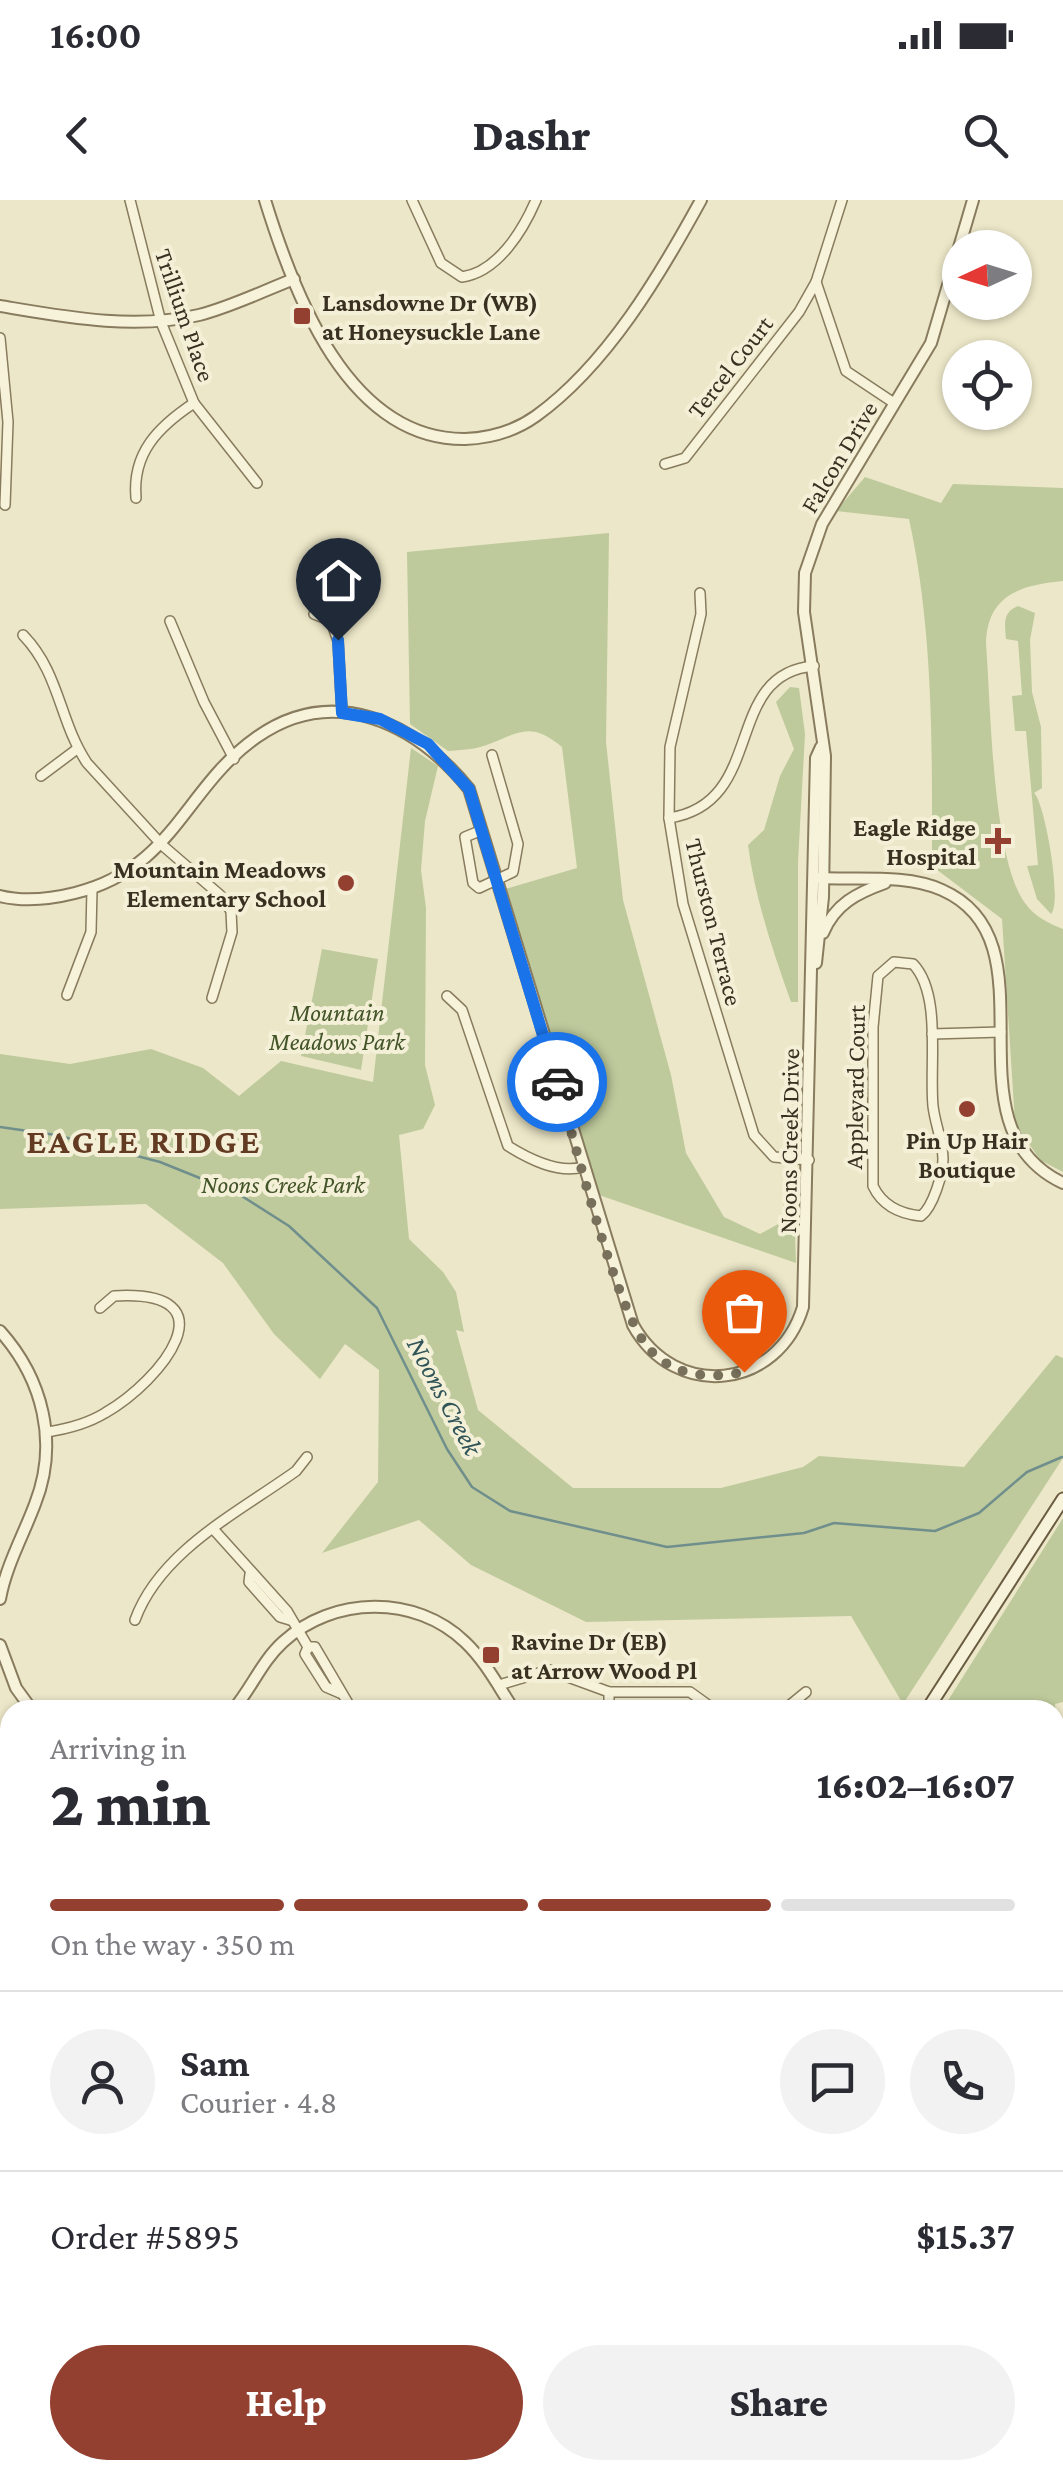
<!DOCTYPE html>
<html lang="en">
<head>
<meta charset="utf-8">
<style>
  body { margin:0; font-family:"Crimson Pro",serif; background:#f2f2f3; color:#2b2b33; height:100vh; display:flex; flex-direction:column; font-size:38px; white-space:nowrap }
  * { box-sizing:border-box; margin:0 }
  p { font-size:32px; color:#7c7c81 }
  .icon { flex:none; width:55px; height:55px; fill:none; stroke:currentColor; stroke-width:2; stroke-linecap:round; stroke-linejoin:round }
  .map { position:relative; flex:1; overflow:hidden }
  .side { position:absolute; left:0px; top:1500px; width:1065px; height:780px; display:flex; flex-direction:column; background:#fff; border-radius:30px 30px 0 0; box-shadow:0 2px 8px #0004 }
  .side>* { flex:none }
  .needle { width:65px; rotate:266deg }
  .buttons { position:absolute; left:942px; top:30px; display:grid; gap:20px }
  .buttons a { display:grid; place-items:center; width:90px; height:90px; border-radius:50%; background:#fff; box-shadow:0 2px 8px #0004; font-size:50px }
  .pin { position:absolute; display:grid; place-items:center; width:85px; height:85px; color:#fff; margin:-102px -42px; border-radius:50% 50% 50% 0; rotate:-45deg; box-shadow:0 0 10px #0007 }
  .pin .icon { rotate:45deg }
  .courier { position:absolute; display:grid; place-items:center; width:100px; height:100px; margin:-50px; border:8px solid #1a73e8; border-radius:50%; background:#fff; color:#222; box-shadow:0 2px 12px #0007 }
  .summary em { font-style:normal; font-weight:800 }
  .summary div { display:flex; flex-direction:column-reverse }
  .summary { display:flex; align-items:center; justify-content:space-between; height:170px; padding:0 50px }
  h1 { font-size:65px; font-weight:800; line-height:75px }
  .bar { display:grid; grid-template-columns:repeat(4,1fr); gap:15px 10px; align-content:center; height:120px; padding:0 50px }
  .bar i { height:12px; border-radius:8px; background:#e1e1e2 }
  .bar .active { background:#944031 }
  .bar p { grid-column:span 4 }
  .line { display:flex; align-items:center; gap:25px; padding:0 50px; border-top:2px solid #e1e1e2 }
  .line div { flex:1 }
  .round { display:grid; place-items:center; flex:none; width:105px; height:105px; border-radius:52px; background:#f2f2f3 }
  .cta { display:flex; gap:20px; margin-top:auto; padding:20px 50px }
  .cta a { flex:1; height:115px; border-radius:60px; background:#944031; color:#fff; font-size:40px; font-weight:800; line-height:115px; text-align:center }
  .cta a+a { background:#f2f2f3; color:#2b2b33 }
  .status { display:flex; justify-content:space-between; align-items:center; height:70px; padding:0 50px; background:#fff; direction:ltr }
  .status svg { height:28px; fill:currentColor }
  header { display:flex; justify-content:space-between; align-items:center; height:130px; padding:0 50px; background:#fff; font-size:45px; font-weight:800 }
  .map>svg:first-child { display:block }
</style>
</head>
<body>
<div class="status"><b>16:00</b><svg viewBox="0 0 49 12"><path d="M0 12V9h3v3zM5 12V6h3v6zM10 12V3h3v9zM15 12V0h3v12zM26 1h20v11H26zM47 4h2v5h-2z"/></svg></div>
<header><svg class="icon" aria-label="back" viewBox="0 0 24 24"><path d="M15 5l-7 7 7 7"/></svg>Dashr<svg class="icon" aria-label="search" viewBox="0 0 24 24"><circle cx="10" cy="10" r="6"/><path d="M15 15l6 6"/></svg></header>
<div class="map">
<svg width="1063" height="2280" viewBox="0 0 1063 2280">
  <rect width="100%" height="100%" fill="#ece7c8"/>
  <g fill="#beca9c">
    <path d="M865,277L941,303L953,284L1063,288V381C1019,385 987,396 986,444C991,505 992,658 1025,703C1035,717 1048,723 1063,729V972L1040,960L1015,923L1002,719L932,666C932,549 934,434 909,319L836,311Z"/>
    <path d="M609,333L606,542L623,700L671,875L686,953L724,1017L760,1034L780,1023L789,975L793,977L796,1063L599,995L505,689L577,668L562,547C527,517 515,537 480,547C470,550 458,550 448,551L410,524L407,352Z"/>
    <path d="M1018,406L1035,413L1030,440L1032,492L1041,527L1042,588L1034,593C1044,600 1063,702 1051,714L1037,699L1027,666L1038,665L1026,531H1015L1012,496L1022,495L1018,441L1006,439C1005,425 1002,412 1018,406Z"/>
    <path d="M790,487L799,488L805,534L798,662V802H791C773,752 755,698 748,645L764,630L780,576L794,549L776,502Z"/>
    <path d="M411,548L438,566L425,621L421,670L426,708L425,865L435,905L423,929L399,935L409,1039L443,1072L456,1092L464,1132L456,1130L478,1210L573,1288H721L803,1267L819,1256L964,1267L1056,1155L1063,1158V1258L903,1504L851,1416L586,1422L471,1365L419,1320L322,1353L378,1282L379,1170L345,1144L320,1179L274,1134L223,1063L146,1004L0,1009V854L70,864L151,849L203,868L239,896L281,861L373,882Z"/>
    <path d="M322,749L378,759L361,870L301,856Z"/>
    <path d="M1063,1318V1502L1055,1504L1062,1577L1055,1578V1510H942Z"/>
    <path d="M0,1556L10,1565V1758L0,1760Z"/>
    <path d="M1063,2008V2183L1055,2198V2022Z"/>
    <path d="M515,2270H639L637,2280H517Z"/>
    <path d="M922,2270H1027L1035,2280H918Z"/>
  </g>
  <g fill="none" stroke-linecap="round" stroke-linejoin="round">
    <g stroke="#708f8c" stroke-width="2.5">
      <path d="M0,927L56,935L160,962L237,993L289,1026L377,1108L447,1249L472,1287L510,1311L667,1347L804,1333L834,1323L935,1331L979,1313L1027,1272L1062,1257"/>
      <path d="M0,1649L10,1653"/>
      <path d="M1051,2270L1056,2280"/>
      <path d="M949,2271L977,2280L1007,2270"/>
    </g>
    <g stroke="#887b5e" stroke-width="12">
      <g id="minor">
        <path d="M130,0L161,122L194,203L257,283"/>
        <path d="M412,0L441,63L462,77C498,72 523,30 536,0"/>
        <path d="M816,82L846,171L894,203"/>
        <path d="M0,138L8,222L5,305"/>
        <path d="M665,264L685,258L799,112L816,82L842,0"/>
        <path d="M136,298C132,253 158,227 194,203"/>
        <path d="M700,393L701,414L670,547L669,618L683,704L754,935L774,957L809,960"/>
        <path d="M314,414L331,421L338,441L342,513"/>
        <path d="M170,421L204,502L234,559"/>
        <path d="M23,435C60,473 59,521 87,563L162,645L220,695L231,711L232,732L212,798"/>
        <path d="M41,576L77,549"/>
        <path d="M669,618C768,603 721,474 814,466"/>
        <path d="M482,630L465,637L473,683L479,688L513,672L518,644L492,555"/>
        <path d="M894,762L913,764C942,794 929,866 933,906C935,924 943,942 943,959C943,974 933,1007 921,1016C900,1014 882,1005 873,986V827L878,776Z"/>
        <path d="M67,795L91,732L92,689"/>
        <path d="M447,796L462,810L508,946C529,959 558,974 583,967"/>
        <path d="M932,834L1001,832"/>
        <path d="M47,1232C67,1229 87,1224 105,1213C161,1181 235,1089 114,1096L100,1108"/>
        <path d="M215,1331L287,1411L308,1447L305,1454L326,1487L340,1493"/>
        <path d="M250,1374L249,1382L280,1417L290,1420"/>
        <path d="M135,1420C160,1351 239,1312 296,1271L307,1257"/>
        <path d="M308,1447H315L352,1510"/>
        <path d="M499,1485L549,1470L609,1492H690L715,1510"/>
        <path d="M609,1492V1510"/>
        <path d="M784,1510L806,1492"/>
        <path d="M1055,1617L1063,1687"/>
        <path d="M0,1832L10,1831"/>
        <path d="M1055,1886L1063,1884"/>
        <path d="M1055,1926L1063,1914"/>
        <path d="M125,2270L142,2280"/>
        <path d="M344,2270H350"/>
        <path d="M458,2270L459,2280"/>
        <path d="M158,2280L161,2270"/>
        <path d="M443,2280L449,2270"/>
        <path d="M880,2280L884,2270"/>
      </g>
    </g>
    <g stroke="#887b5e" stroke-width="14">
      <g id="tertiary">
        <path d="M265,0C294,94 348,240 465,239C491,238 515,231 536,216C607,165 660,75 701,0"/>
        <path d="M0,106C66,117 133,130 199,115C231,107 263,91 294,79"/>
        <path d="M820,678C858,680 907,674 942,690C1060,742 940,925 1063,983"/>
        <path d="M0,696C24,702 51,699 75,693C175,668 184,588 257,537C334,483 416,523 469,589L633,1125C675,1201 778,1190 803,1107L816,558L821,547"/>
        <path d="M823,733C835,704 857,693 885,683"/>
        <path d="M816,763L823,697L825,556L804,412L805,373L822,324L931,143L973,0"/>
        <path d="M0,1131C43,1179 59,1243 35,1304C23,1336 6,1366 0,1399"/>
        <path d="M0,1445L16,1488L32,1510"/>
        <path d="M233,1510C251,1489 262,1461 283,1442C333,1396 415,1394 465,1442C486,1462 498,1486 514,1510"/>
      </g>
    </g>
    <g stroke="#6a5c41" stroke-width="15">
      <g id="secondary">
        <path d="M927,1510L1063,1299"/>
        <path d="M1055,1805L1063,1802"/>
        <path d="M0,2204L10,2178"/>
        <path d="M1,2254L7,2280"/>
        <path d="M0,2255L10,2229"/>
        <path d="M789,2280L792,2270"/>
      </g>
    </g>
    <use href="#minor" stroke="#f7f3db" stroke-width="9"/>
    <use href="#tertiary" stroke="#f7f3db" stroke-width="10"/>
    <use href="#secondary" stroke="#f7f3db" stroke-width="11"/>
    <g stroke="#393021" stroke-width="6">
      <g id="rail">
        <path d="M1055,1979L1063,1966"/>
        <path d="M910,2280L913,2270"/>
      </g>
    </g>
    <use href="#rail" stroke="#f4f0d7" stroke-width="2.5" stroke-dasharray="8" stroke-linecap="butt"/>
  </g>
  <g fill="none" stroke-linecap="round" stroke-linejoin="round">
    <path stroke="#78705b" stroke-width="10" stroke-dasharray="0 18" d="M557,882C574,936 617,1118 651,1151C676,1177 711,1179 744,1172"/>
    <path stroke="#1a73e8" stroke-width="12" d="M338,440L342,513L380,519L428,544L469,589L557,882"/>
  </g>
  <g fill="#944031" stroke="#f4f0d7" stroke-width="4">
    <rect x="292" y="106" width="20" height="20" rx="5"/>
    <path d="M993 626h10v10h10v10h-10v10h-10v-10h-10v-10h10z"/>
    <circle cx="346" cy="683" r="10"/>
    <circle cx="967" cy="909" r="10"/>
    <rect x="481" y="1445" width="20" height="20" rx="5"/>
  </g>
  <g text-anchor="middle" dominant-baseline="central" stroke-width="8" stroke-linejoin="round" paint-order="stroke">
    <g font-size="25" font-weight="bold" fill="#393021" stroke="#f4f0d7" text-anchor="start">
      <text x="322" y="102">Lansdowne Dr (WB)<tspan x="322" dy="29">at Honeysuckle Lane</tspan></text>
      <text x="976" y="627" text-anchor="end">Eagle Ridge<tspan x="976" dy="29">Hospital</tspan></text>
      <text x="326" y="669" text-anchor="end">Mountain Meadows<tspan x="326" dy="29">Elementary School</tspan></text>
      <text x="967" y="940" text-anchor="middle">Pin Up Hair<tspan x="967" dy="29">Boutique</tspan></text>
      <text x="511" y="1441">Ravine Dr (EB)<tspan x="511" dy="29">at Arrow Wood Pl</tspan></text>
    </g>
    <g font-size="25" fill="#393021" stroke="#f4f0d7">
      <text transform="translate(185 115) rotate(71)">Trillium Place</text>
      <text transform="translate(730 167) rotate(-52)">Tercel Court</text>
      <text transform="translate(839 257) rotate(-59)">Falcon Drive</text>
      <text transform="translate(714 722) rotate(76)">Thurston Terrace</text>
      <text transform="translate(855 887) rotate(-89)">Appleyard Court</text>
      <text transform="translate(789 941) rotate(-89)">Noons Creek Drive</text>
    </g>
    <g font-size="25" font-style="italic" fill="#425428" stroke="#f4f0d7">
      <text x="337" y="812">Mountain<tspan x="337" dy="29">Meadows Park</tspan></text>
      <text x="283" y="984">Noons Creek Park</text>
    </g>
    <g font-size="28" font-style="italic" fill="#315458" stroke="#f4f0d7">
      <text transform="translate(445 1196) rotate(62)">Noons Creek</text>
    </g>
    <g font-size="35" font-weight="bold" letter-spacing="2.5" fill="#633a22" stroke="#f4f0d7">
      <text x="144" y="941">EAGLE RIDGE</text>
    </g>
  </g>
</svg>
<div class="buttons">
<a><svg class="needle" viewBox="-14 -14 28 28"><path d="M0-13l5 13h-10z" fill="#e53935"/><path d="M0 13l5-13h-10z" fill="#7c7c81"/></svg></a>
<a><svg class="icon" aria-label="locate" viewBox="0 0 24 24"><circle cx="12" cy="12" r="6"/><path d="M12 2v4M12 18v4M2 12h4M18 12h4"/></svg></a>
</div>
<div class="pin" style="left:744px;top:1172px;background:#ea580c"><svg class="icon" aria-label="bag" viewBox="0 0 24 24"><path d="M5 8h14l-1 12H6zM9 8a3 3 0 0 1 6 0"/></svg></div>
<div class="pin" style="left:338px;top:440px;background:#1f2937"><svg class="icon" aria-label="home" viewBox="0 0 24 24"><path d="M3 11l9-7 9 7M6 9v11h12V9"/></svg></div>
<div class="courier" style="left:557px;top:882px"><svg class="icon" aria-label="car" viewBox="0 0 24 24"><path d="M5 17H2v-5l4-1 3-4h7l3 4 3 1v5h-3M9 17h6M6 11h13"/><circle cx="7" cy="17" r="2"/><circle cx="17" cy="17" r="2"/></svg></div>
<section class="side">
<div class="summary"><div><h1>2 min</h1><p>Arriving in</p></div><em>16:02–16:07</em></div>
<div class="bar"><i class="active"></i><i class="active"></i><i class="active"></i><i></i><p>On the way · 350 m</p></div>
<div class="line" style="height:180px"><a class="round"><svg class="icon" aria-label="person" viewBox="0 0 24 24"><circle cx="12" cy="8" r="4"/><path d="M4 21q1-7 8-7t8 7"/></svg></a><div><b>Sam</b><p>Courier · 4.8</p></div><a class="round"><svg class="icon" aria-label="chat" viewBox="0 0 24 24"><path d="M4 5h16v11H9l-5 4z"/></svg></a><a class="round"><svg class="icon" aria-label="phone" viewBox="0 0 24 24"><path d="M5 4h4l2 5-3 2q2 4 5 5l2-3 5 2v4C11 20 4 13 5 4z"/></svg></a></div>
<div class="line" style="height:130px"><div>Order #5895</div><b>$15.37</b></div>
<div class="cta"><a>Help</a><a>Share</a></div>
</section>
</div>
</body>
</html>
